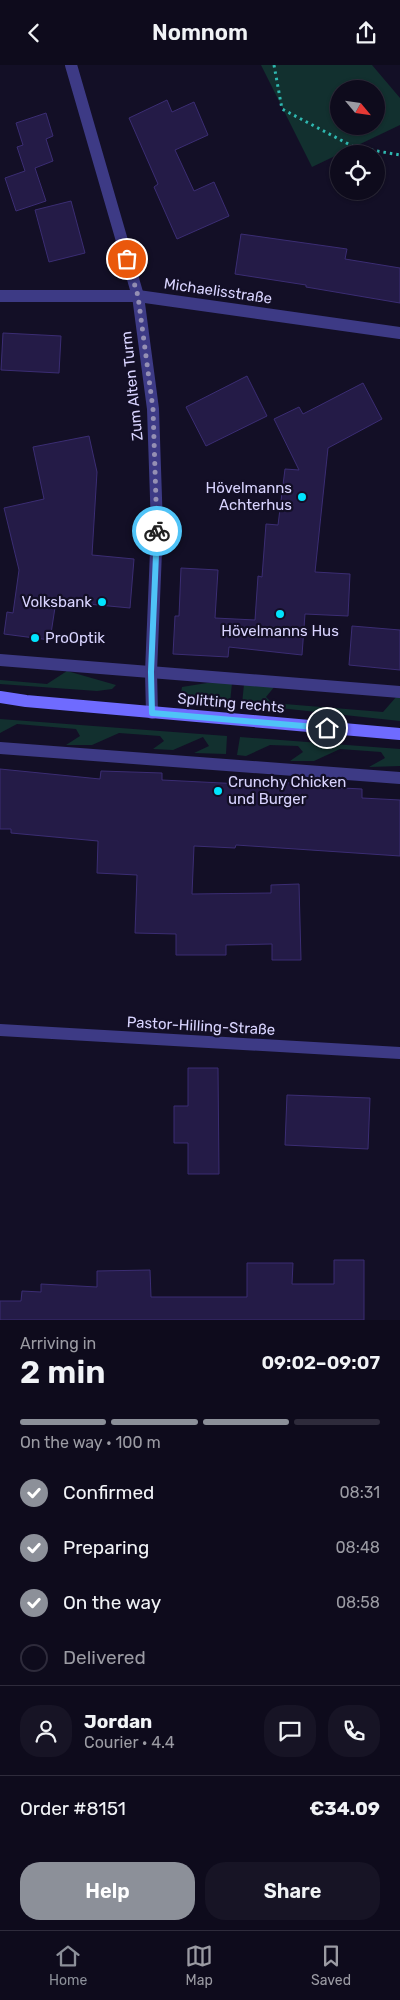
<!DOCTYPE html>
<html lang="en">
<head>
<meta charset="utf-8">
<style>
  body { margin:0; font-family:Rubik,sans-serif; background:#171425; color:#f1f3f6; height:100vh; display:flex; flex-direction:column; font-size:19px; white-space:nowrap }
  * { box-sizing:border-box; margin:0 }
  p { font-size:16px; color:#9b9ba3 }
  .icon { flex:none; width:28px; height:28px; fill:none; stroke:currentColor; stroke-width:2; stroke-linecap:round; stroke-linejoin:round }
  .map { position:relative; height:1255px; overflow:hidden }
  .panel { display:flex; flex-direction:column; background:#0e0b1c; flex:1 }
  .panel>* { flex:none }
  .needle { width:32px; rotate:119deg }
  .fabs { position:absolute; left:330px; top:15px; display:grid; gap:10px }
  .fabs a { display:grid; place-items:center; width:55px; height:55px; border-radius:50%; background:#0e0b1c; box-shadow:0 1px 4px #0004,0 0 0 1px #2e2b3b; font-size:25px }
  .pin { position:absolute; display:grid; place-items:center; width:42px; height:42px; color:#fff; margin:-21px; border:2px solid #fff; border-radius:50%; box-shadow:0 1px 5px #0007 }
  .courier { position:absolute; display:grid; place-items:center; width:50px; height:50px; margin:-25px; border:4px solid #4fc3f7; border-radius:50%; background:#fff; color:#222; box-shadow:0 1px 6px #0007 }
  .headline em { font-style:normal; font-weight:600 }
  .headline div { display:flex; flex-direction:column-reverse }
  .headline { display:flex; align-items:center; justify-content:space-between; height:85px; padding:0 20px }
  h1 { font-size:32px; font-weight:600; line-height:38px }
  .bar { display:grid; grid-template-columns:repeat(4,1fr); gap:8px 5px; align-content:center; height:60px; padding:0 20px }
  .bar i { height:6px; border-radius:4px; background:#2e2b3b }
  .bar .on { background:#8c9099 }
  .bar p { grid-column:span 4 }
  .line { display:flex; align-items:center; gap:12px; padding:0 20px; border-top:1px solid #2e2b3b }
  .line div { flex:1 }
  .round { display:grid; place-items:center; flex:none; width:52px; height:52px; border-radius:20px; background:#171425 }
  ol { padding:0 20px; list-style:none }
  li { display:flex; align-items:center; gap:15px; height:55px }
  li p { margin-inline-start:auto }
  li .icon { padding:5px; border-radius:50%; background:#8c9099; color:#fff; stroke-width:4 }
  li:last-child { color:#9b9ba3 }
  li i { width:28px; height:28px; border:2px solid #2e2b3b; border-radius:50% }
  .action { display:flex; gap:10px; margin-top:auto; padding:10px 20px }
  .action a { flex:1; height:58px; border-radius:20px; background:#8c9099; color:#fff; font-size:20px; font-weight:600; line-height:58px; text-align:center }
  .action a+a { background:#171425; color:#f1f3f6 }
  header { display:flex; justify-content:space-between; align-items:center; height:65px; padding:0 20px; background:#0e0b1c; font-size:22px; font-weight:600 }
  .menu { display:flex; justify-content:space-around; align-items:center; height:70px; border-top:1px solid #2e2b3b; background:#0e0b1c; font-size:14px; color:#9b9ba3 }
  .menu a { display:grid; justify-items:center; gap:2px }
  .menu .on { color:#8c9099 }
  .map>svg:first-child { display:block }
</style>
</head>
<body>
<header><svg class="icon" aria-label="back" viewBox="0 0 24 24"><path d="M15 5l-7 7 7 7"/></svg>Nomnom<svg class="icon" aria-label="share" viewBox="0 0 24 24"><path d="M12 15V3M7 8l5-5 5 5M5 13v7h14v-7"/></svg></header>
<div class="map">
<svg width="400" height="1255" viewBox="0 0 400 1255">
  <rect width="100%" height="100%" fill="#130f26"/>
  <g fill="#12302f" fill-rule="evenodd">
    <path d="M261,0H372L400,33V60L312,102ZM339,24H376V61H339Z"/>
    <path d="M67,606L116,620L112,624L97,626L0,619V615L47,619Z"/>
    <path d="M207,618H232L230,638L188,632L181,628L182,622Z"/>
    <path d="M244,619L275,621L266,632L272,638L383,647L397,631H400V656L242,639Z"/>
    <path d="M0,654L227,671L226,689L194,688L209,681L203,672L173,685L153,684L164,676L160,671L119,668L92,680H66L80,671L76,664L17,659L0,668Z"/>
    <path d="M240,672L400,684V701L369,702L385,693L381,687L340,684L314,696H290L303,687L298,681L270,680L246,691L237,690Z"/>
  </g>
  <g fill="#241b47" stroke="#3b2d73">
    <path d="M167,35L172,47L194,37L208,70L175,85L194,126L214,117L229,151L177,174L154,122L158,119L129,53Z"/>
    <path d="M46,48L53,71L46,74L53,96L35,103L46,136L16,146L5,113L25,106L17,82L23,80L16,58Z"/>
    <path d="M71,136L85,188L49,197L35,145Z"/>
    <path d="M241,169L347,184L345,194L400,203V238L306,222V220L235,209Z"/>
    <path d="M3,268L61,271L59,308L1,305Z"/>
    <path d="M247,311L267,351L206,381L186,342Z"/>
    <path d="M363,318L382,354L328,383L315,507L350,509L348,551L305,549L302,590L229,582L228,592L173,589L175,551H179L181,503L218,505L215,553L255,555L258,511L262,512L266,459L278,460L285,404L299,405L274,354L299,342L303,349Z"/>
    <path d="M89,371L97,407L92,490L134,494L130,543L56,536L50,575L4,569L7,547L13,548L19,505L4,443L44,434L33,382Z"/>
    <path d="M352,561L400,565V605L349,600Z"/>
    <path d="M0,704L100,714L101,706L162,708V715L262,720V716L304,719V721L362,724V733L400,735V791L236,780L235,783L194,781L192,829L271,828V820L299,819L301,895H272V879L226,880V890H176V869L135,868L137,810L97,808L98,776L11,768V764H0Z"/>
    <path d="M188,1003H218L219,1109H188V1078H174V1041H188Z"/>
    <path d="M287,1030L370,1033L368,1084L285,1080Z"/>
    <path d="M334,1195H364V1255H0V1236H21L22,1226L41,1227V1219L97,1222V1206L150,1205L151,1232H247V1198H293L292,1219H334Z"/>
  </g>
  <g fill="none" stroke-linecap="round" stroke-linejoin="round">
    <path stroke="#2fb8b0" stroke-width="3" stroke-dasharray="2.5 4" stroke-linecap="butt" d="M274,0L282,44L354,82L400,90"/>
    <g stroke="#3d3a85" stroke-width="12">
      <path d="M0,595L400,627"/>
      <path d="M0,683L400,713"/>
    </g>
    <g stroke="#3d3a85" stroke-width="12">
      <path d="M71,0L138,231L153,344L157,462L151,607L152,648"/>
      <path d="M0,231H138L400,268"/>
      <path d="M0,965L400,988"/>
    </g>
    <path stroke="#6f6bff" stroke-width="12" d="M0,632L26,636L400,669"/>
  </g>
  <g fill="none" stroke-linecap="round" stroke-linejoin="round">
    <path stroke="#948fb3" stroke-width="5" stroke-dasharray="0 9" d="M127,194L138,231L153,344L157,466"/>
    <path stroke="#4fc3f7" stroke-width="6" d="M157,466L151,607L152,648L327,663"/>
  </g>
  <g fill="#00e5ff" stroke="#130f26" stroke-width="2">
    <circle cx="302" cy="432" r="5"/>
    <circle cx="102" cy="537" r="5"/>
    <circle cx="280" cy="549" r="5"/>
    <circle cx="35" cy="573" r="5"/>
    <circle cx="218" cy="726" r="5"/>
  </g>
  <g text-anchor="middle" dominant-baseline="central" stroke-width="4.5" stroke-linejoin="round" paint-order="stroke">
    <g font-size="15" fill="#d9d4ff" stroke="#130f26">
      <text transform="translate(218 226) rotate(8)">Michaelisstraße</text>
      <text transform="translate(132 321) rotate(-96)">Zum Alten Turm</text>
      <text transform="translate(231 638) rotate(5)">Splitting rechts</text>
      <text transform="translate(201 961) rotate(3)">Pastor-Hilling-Straße</text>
    </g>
    <g font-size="15" fill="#d9d4ff" stroke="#130f26" text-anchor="end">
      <text x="292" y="423">Hövelmanns<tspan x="292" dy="17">Achterhus</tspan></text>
      <text x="92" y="537">Volksbank</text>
      <text x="280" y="566" text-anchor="middle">Hövelmanns Hus</text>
      <text x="45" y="573" text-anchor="start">ProOptik</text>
      <text x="228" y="717" text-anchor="start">Crunchy Chicken<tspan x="228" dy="17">und Burger</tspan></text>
    </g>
  </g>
</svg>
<div class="fabs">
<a><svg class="needle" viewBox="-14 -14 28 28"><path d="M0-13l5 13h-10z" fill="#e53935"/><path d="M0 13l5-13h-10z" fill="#9b9ba3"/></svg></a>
<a><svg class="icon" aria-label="locate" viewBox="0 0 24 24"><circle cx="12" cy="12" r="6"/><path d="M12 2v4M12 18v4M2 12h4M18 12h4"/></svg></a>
</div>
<div class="pin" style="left:127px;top:194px;background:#ea580c"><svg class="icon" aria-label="bag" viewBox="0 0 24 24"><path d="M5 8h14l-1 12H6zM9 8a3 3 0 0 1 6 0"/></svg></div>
<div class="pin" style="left:327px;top:663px;background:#1f2937"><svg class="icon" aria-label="home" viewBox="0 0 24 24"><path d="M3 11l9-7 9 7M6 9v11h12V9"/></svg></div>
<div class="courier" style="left:157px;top:466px"><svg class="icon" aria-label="bike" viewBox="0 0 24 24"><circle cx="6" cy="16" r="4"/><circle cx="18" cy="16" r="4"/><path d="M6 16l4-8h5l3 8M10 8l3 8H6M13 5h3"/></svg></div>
</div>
<section class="panel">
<div class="headline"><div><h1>2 min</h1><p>Arriving in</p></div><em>09:02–09:07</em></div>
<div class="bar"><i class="on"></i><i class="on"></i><i class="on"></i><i></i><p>On the way · 100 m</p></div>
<ol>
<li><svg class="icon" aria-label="check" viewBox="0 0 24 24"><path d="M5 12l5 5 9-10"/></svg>Confirmed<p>08:31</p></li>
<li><svg class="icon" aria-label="check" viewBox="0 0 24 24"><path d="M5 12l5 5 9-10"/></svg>Preparing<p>08:48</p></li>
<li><svg class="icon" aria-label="check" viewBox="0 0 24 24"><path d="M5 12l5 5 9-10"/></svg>On the way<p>08:58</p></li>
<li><i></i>Delivered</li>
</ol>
<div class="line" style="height:90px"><a class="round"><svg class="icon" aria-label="person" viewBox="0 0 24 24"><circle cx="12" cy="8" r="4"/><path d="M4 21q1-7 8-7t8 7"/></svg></a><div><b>Jordan</b><p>Courier · 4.4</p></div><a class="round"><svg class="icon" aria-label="chat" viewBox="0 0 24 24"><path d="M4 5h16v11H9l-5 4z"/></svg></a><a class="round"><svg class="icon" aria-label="phone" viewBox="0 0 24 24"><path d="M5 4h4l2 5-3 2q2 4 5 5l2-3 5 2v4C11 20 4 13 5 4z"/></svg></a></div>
<div class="line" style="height:65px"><div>Order #8151</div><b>€34.09</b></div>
<div class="action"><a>Help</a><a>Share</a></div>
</section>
<nav class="menu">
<a class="on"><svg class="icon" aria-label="home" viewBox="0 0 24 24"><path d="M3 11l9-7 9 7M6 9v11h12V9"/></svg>Home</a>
<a><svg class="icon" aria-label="map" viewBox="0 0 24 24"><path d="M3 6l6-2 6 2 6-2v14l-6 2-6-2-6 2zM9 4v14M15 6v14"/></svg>Map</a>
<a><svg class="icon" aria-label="saved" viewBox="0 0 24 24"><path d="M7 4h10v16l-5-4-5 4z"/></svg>Saved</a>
</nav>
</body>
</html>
